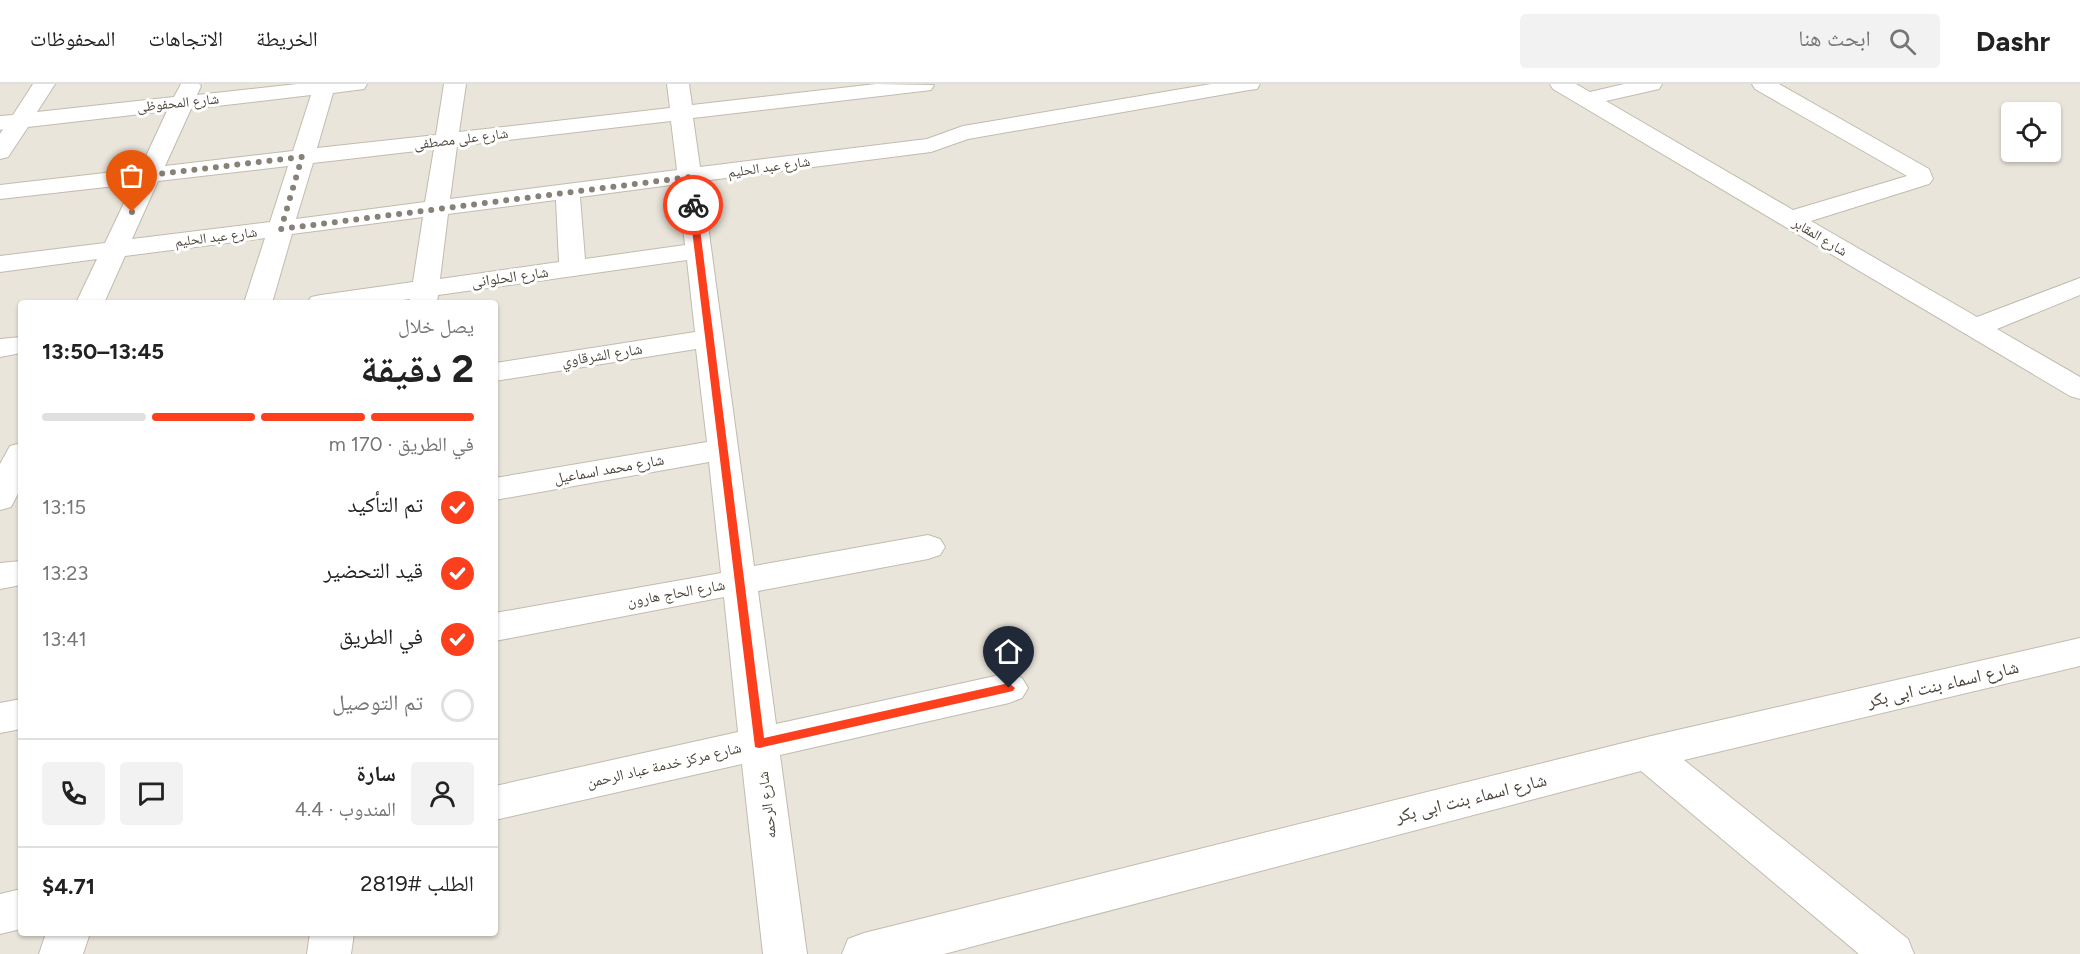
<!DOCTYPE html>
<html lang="ar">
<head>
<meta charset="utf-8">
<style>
  body { margin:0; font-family:Figtree,"Noto Naskh Arabic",sans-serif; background:#f2f2f2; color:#222; direction:rtl; height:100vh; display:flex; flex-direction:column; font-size:22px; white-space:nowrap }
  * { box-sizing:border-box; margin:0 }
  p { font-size:20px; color:#767676 }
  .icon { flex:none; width:33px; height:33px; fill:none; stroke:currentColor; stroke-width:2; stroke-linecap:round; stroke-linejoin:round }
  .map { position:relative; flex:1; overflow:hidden; direction:ltr }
  .panel { position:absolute; left:18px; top:216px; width:480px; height:636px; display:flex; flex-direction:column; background:#fff; border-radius:6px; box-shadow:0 2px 4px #0004; direction:rtl }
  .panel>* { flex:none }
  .controls { position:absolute; left:2001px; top:18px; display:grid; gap:12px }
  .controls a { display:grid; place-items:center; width:60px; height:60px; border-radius:6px; background:#fff; box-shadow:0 2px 4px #0004; font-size:30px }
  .pin { position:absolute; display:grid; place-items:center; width:51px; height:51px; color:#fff; margin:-62px -26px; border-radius:50% 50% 50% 0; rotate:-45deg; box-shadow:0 0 6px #0007 }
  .pin .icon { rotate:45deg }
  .courier { position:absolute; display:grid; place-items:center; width:60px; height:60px; margin:-30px; border:4px solid #fc3f1d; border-radius:50%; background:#fff; color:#222; box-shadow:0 2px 8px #0007 }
  .overview em { font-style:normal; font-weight:700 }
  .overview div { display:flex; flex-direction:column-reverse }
  .overview { display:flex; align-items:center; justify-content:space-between; height:102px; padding:0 24px }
  h1 { font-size:39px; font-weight:700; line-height:45px }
  .bar { display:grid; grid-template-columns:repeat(4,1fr); gap:9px 6px; align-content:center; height:72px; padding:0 24px }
  .bar i { height:8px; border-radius:4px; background:#e0e0e0 }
  .bar .active { background:#fc3f1d }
  .bar p { grid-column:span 4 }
  .line { display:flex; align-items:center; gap:15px; padding:0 24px; border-top:2px solid #e0e0e0 }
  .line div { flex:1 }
  .round { display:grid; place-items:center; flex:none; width:63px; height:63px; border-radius:6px; background:#f2f2f2 }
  ol { padding:0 24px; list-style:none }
  li { display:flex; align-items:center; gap:18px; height:66px }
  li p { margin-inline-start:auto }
  li .icon { padding:6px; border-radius:50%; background:#fc3f1d; color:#fff; stroke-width:4 }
  li:last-child { color:#767676 }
  li i { width:33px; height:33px; border:3px solid #e0e0e0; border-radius:50% }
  header { display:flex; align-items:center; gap:36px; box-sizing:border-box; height:84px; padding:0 30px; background:#fff; border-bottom:2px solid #e0e0e0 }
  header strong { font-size:28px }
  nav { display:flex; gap:33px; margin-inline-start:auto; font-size:21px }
  .search { width:420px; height:54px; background:#f2f2f2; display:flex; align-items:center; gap:15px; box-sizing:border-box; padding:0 21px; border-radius:6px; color:#767676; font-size:22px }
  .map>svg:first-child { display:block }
</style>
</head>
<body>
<header>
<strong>Dashr</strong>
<div class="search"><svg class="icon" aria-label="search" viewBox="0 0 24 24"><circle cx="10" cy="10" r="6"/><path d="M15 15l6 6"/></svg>ابحث هنا</div>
<nav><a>الخريطة</a><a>الاتجاهات</a><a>المحفوظات</a></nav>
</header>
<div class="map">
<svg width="2080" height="870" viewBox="0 0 2080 870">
  <rect width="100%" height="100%" fill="#f6f3ec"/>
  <path fill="#eae5da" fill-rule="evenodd" d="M0,0H2080V870H0ZM2012,28H2050V68H2012ZM21,219H495V849H21Z"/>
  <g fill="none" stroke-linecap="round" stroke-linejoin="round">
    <g stroke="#c2bbae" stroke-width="2">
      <g id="street">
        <path d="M33,0H55L37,28L174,13L181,0H199L201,2L197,11L297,0H367L364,5L333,9L317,64L436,51L444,0H466L459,48L670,24L667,0H689L692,21L876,0L934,1L931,6L923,7L693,34L700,83L927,55L963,42L1211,0H1260L1257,5L1249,6L968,55L931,68L702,97L754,482L928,451L940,455L945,463L940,471L928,475L758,507L776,640L1009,589L1022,594L1028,604L1022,614L1009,619L780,671L807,870H763L742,680L495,736V702L738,648L724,513L495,557V529L721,489L709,378L495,416V394L707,358L696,265L495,297V279L695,248L687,176L438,211L437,219H409L410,215L380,219H307L311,213L321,211L413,198L423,133L292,150L272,219H244L265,154L125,172L104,219H76L97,175L0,188V172L105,159L133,100L0,115V101L140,85L167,27L28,43L8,73L0,75V50L3,45L0,46V32L13,31ZM311,11L293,67L165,82L191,25ZM671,37L677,86L450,115L457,62ZM434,65L425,118L296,135L313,79ZM288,82L270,138L132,155L158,97ZM678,100L685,161L585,175L580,113ZM556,116L559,178L440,195L448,130Z"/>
        <path d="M1550,0H1576L1590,8L1624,0H1662L1659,5L1606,17L1793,126L1907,92L1755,5L1752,0H1779L1929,85L1933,95L1929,100L1811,137L1977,233L2080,194V211L1997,245L2080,293V315L2070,312L1553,5Z"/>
        <path d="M21,253V269L0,273V255Z"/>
        <path d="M21,359V404L11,423L0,426V380L10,362Z"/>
        <path d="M21,477V501L0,505V479Z"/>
        <path d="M2080,554V582L1684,676L1908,855L1914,870H1859L1641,687L944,870H842L848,855L864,849L1647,653Z"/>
        <path d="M21,615V645L0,649V619Z"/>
        <path d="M21,805V845L0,850V810Z"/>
        <path d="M46,849H90L83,870H39Z"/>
        <path d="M310,849H354L351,870H307Z"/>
      </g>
    </g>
    <use href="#street" fill="#fff" fill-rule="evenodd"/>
  </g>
  <path fill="#fc3f1d" d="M693,119L697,121L764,654L1009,599L1015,604L1013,607L759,664L755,663L689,121Z"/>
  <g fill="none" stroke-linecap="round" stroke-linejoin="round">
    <path stroke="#878178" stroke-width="6" stroke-dasharray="0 10.8" d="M132,128L149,91L302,73L281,145L690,93L693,121"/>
  </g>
  <g text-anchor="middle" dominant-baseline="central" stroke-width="6" stroke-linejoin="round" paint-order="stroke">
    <g font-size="14" fill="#4b4439" stroke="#fff">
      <text transform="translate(178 19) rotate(-6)">شارع المحفوظى</text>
      <text transform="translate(461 55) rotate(-7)">شارع على مصطفى</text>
      <text transform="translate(769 83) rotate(-8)">شارع عبد الحليم</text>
      <text transform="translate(216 153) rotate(-7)">شارع عبد الحليم</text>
      <text transform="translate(1820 153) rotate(31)">شارع المقابر</text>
    </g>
    <g font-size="15" fill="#4b4439" stroke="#fff">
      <text transform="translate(510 193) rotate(-8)">شارع الحلوانى</text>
      <text transform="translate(602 271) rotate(-9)">شارع الشرقاوي</text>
      <text transform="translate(609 385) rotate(-10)">شارع محمد اسماعيل</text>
      <text transform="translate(676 509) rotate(-10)">شارع الحاج هارون</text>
      <text transform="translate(664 681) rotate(-13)">شارع مركز خدمة عباد الرحمن</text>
      <text transform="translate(767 721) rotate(-97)">شارع الرحمه</text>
    </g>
    <g font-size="18" fill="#4b4439" stroke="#fff">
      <text transform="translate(1943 600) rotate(-13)">شارع اسماء بنت ابى بكر</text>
      <text transform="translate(1471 714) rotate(-14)">شارع اسماء بنت ابى بكر</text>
    </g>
  </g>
</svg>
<div class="controls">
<a><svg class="icon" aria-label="locate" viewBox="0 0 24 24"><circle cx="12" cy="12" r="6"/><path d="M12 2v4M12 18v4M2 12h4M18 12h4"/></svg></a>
</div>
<div class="pin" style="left:132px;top:128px;background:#ea580c"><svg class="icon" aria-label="bag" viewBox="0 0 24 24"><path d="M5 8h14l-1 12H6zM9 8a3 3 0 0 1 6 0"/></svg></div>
<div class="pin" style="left:1009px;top:604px;background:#1f2937"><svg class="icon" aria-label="home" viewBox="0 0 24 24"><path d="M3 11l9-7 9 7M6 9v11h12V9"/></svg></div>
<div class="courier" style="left:693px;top:121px"><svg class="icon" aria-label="bike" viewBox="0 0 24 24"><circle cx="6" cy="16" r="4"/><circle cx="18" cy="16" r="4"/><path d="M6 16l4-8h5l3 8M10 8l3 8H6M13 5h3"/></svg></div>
<section class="panel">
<div class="overview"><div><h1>2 دقيقة</h1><p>يصل خلال</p></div><em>13:45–13:50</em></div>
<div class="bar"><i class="active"></i><i class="active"></i><i class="active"></i><i></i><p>في الطريق · 170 m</p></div>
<ol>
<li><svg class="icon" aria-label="check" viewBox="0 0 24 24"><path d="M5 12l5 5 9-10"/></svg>تم التأكيد<p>13:15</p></li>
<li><svg class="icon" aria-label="check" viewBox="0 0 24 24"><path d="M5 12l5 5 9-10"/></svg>قيد التحضير<p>13:23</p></li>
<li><svg class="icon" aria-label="check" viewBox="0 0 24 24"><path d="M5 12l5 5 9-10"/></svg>في الطريق<p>13:41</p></li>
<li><i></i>تم التوصيل</li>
</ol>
<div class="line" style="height:108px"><a class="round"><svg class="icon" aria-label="person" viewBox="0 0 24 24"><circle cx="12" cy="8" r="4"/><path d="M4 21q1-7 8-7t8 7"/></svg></a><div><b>سارة</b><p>المندوب · 4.4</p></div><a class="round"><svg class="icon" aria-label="chat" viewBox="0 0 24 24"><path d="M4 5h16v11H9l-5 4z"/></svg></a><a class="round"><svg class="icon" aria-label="phone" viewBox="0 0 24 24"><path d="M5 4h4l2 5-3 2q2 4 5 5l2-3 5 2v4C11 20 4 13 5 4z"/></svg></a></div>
<div class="line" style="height:78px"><div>الطلب #2819</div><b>$4.71</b></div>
</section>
</div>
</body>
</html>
